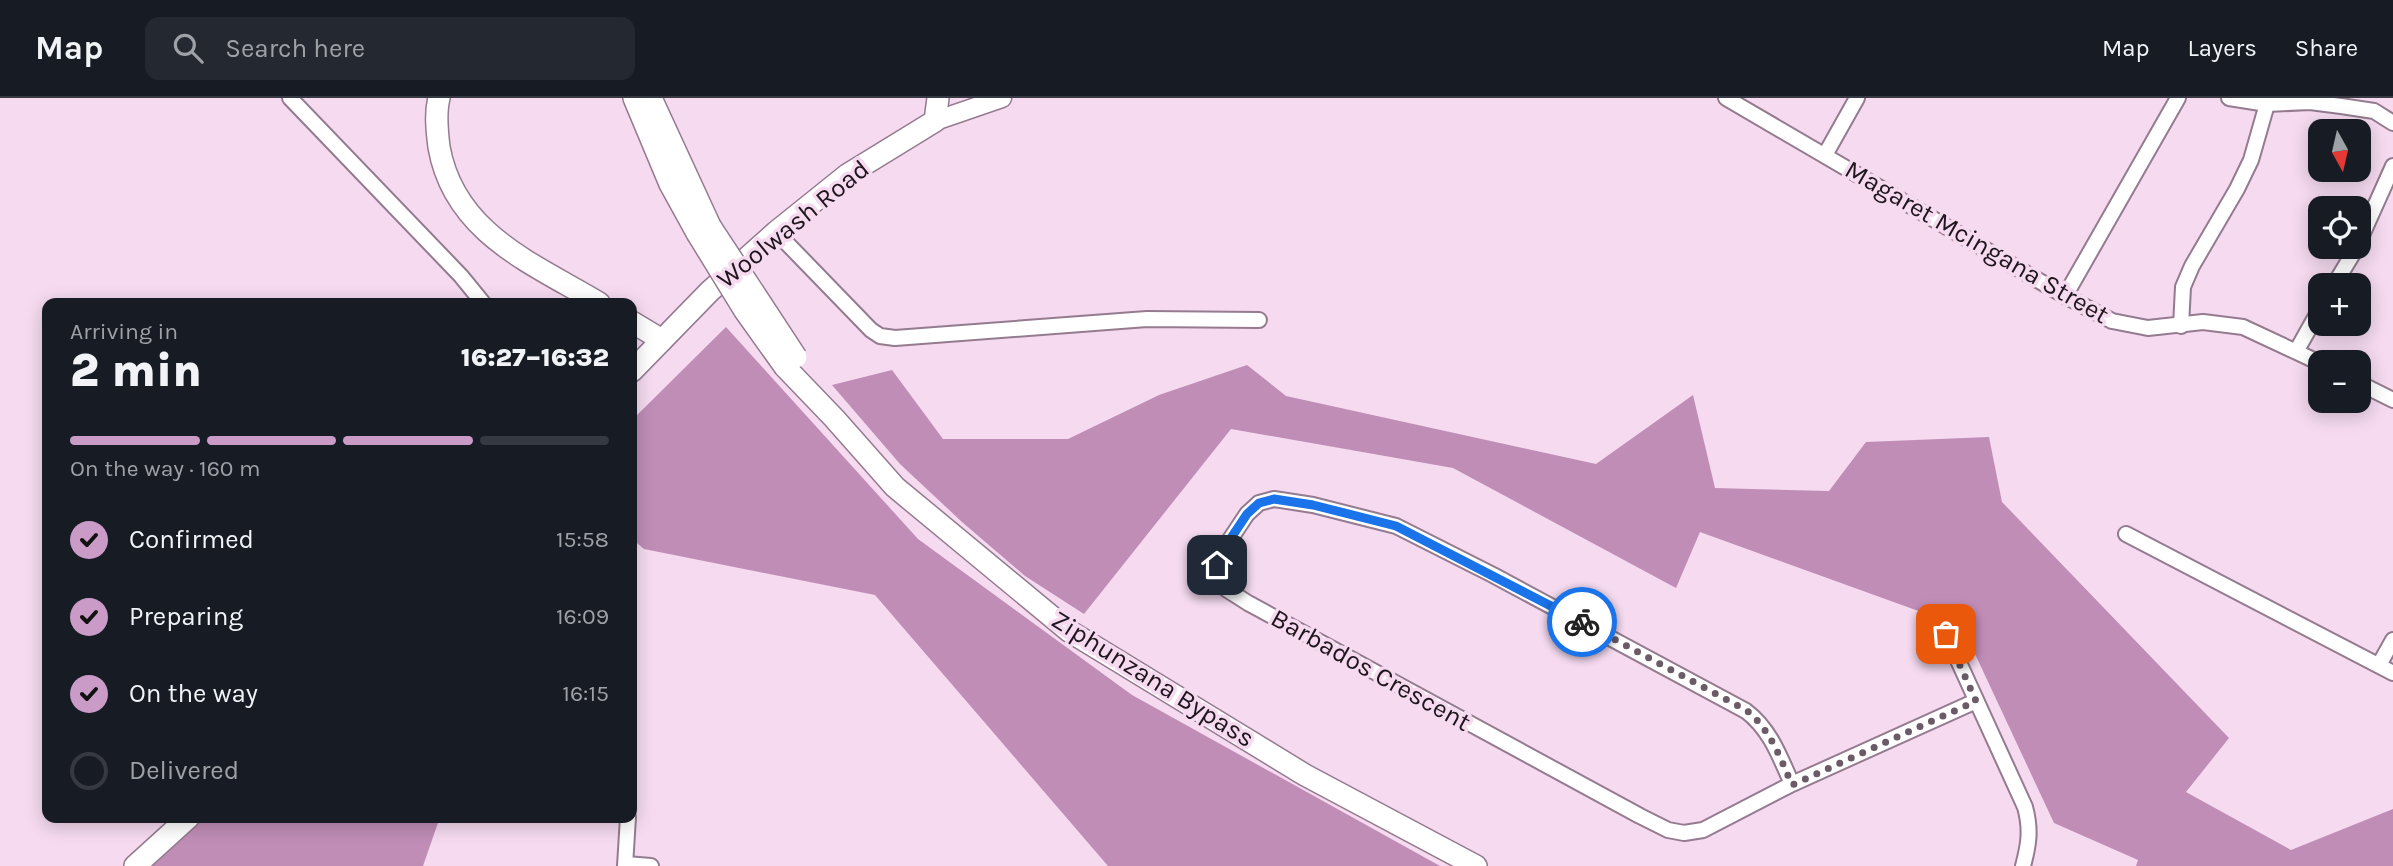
<!DOCTYPE html>
<html lang="en">
<head>
<meta charset="utf-8">
<style>
  body { margin:0; font-family:Karla,sans-serif; background:#242831; color:#f1f3f6; height:100vh; display:flex; flex-direction:column; font-size:26px; white-space:nowrap }
  * { box-sizing:border-box; margin:0 }
  p { font-size:23px; color:#9ea1a6 }
  .icon { flex:none; width:38px; height:38px; fill:none; stroke:currentColor; stroke-width:2; stroke-linecap:round; stroke-linejoin:round }
  .map { position:relative; flex:1; overflow:hidden }
  .panel { position:absolute; left:42px; top:200px; width:595px; height:525px; display:flex; flex-direction:column; background:#171b24; border-radius:14px; box-shadow:0 4px 18px #0003 }
  .panel>* { flex:none }
  .needle { width:46px; rotate:172deg }
  .tools { position:absolute; left:2308px; top:21px; display:grid; gap:14px }
  .tools a { display:grid; place-items:center; width:63px; height:63px; border-radius:14px; background:#171b24; box-shadow:0 4px 18px #0003; font-size:35px }
  .pin { position:absolute; display:grid; place-items:center; width:60px; height:60px; color:#fff; margin:-30px; border-radius:14px; box-shadow:0 4px 10px #0006 }
  .courier { position:absolute; display:grid; place-items:center; width:70px; height:70px; margin:-35px; border:5px solid #1a73e8; border-radius:50%; background:#fff; color:#222; box-shadow:0 2px 9px #0007 }
  .overview em { font-style:normal; font-weight:800 }
  .overview div { display:flex; flex-direction:column-reverse }
  .overview { display:flex; align-items:center; justify-content:space-between; height:119px; padding:0 28px }
  h1 { font-size:46px; font-weight:800; line-height:52px }
  .bar { display:grid; grid-template-columns:repeat(4,1fr); gap:10px 7px; align-content:center; height:84px; padding:0 28px }
  .bar i { height:9px; border-radius:5px; background:#363941 }
  .bar .on { background:#cb9bc8 }
  .bar p { grid-column:span 4 }
  ol { padding:0 28px; list-style:none }
  li { display:flex; align-items:center; gap:21px; height:77px }
  li p { margin-inline-start:auto }
  li .icon { padding:7px; border-radius:50%; background:#cb9bc8; color:#111; stroke-width:4 }
  li:last-child { color:#9ea1a6 }
  li i { width:38px; height:38px; border:4px solid #363941; border-radius:50% }
  header { display:flex; align-items:center; gap:42px; box-sizing:border-box; height:98px; padding:0 35px; background:#171b24; border-bottom:2px solid #363941 }
  header strong { font-size:33px }
  nav { display:flex; gap:38px; margin-inline-start:auto; font-size:24px }
  .search { width:490px; height:63px; background:#242831; display:flex; align-items:center; gap:18px; box-sizing:border-box; padding:0 24px; border-radius:14px; color:#9ea1a6; font-size:26px }
  .map>svg:first-child { display:block }
</style>
</head>
<body>
<header>
<strong>Map</strong>
<div class="search"><svg class="icon" aria-label="search" viewBox="0 0 24 24"><circle cx="10" cy="10" r="6"/><path d="M15 15l6 6"/></svg>Search here</div>
<nav><a>Map</a><a>Layers</a><a>Share</a></nav>
</header>
<div class="map">
<svg width="2393" height="768" viewBox="0 0 2393 768">
  <rect width="100%" height="100%" fill="#f5daf0"/>
  <g fill="#c08db7">
    <path d="M726,229L918,441L1132,597L1440,768H1108L875,497L644,451L632,441V322Z"/>
    <path d="M1247,267L1286,298L1596,366L1693,297L1715,390L1829,393L1866,344L1989,339L2002,404L2229,640L2186,694L2291,752L2393,711V768H2136L2138,762L2054,725L1961,526L1924,515L1700,434L1676,490L1453,370L1231,331L1084,516L1025,478L962,424L900,366L832,287L892,272L943,341H1068L1159,297Z"/>
    <path d="M201,719H440L423,768H142Z"/>
  </g>
  <g fill="none" stroke-linecap="round" stroke-linejoin="round">
    <g stroke="#947b8f" stroke-width="18">
      <g id="minor">
        <path d="M290,0L461,178L483,205"/>
        <path d="M1726,0L2065,198L2112,223L2148,230L2203,224L2243,229L2320,265"/>
        <path d="M2229,0L2267,6L2310,4L2341,8L2374,13L2393,25"/>
        <path d="M1825,57L1857,0"/>
        <path d="M776,134L871,232L880,238L895,240L1147,221L1259,222"/>
        <path d="M2359,144L2393,68"/>
        <path d="M2334,187L2357,149"/>
        <path d="M2065,198L2178,0"/>
        <path d="M2181,228L2183,189L2192,168L2237,91L2251,62L2267,6"/>
        <path d="M2297,252L2320,211"/>
        <path d="M2359,285L2393,302"/>
        <path d="M2126,436L2393,575"/>
        <path d="M1946,536L2025,709C2031,731 2029,746 2023,768"/>
        <path d="M2379,567L2393,542"/>
        <path d="M1792,686C1780,659 1770,631 1746,613L1493,477L1396,428L1313,407L1274,401L1259,405L1247,416L1223,452L1217,467V478L1226,491L1248,505L1640,718L1668,732L1684,735L1703,732L1792,686L1976,603"/>
        <path d="M626,766L651,768"/>
        <path d="M625,768L628,719"/>
      </g>
    </g>
    <g stroke="#947b8f" stroke-width="21">
      <path id="tertiary" d="M935,23L1002,0"/>
    </g>
    <g stroke="#947b8f" stroke-width="24">
      <g id="secondary">
        <path d="M439,0C435,15 437,33 439,49C454,135 532,165 599,205"/>
        <path d="M634,0L670,86L697,135"/>
        <path d="M651,0L710,128"/>
        <path d="M632,224L662,242"/>
        <path d="M785,269L834,320L895,389L1069,533L1305,677L1476,768"/>
        <path d="M632,273L710,193L776,134L847,77L935,23L938,0"/>
        <path d="M135,768L189,719"/>
      </g>
    </g>
    <use href="#minor" stroke="#fff" stroke-width="14"/>
    <use href="#tertiary" stroke="#fff" stroke-width="18"/>
    <use href="#secondary" stroke="#fff" stroke-width="21"/>
    <g stroke="#947b8f" stroke-width="24" stroke-linecap="butt">
      <g id="secondary-bridge">
        <path d="M710,128L796,259"/>
        <path d="M697,135L745,213L785,269"/>
      </g>
    </g>
    <use href="#secondary-bridge" stroke="#fff" stroke-width="21"/>
  </g>
  <g fill="none" stroke-linecap="round" stroke-linejoin="round">
    <path stroke="#6a5b67" stroke-width="7" stroke-dasharray="0 12.6" d="M1582,524L1746,612C1770,631 1780,659 1792,687L1976,603L1946,536"/>
    <path stroke="#1a73e8" stroke-width="9" d="M1217,467L1223,452L1247,416L1259,405L1274,401L1313,407L1396,428L1582,524"/>
  </g>
  <g text-anchor="middle" dominant-baseline="central" stroke-width="7" stroke-linejoin="round" paint-order="stroke">
    <g font-size="26" fill="#1f161d" stroke="#f5daf0">
      <text transform="translate(793 126) rotate(-39)">Woolwash Road</text>
      <text transform="translate(1977 144) rotate(30)">Magaret Mcingana Street</text>
      <text transform="translate(1371 572) rotate(29)">Barbados Crescent</text>
      <text transform="translate(1153 581) rotate(32)">Ziphunzana Bypass</text>
    </g>
  </g>
</svg>
<div class="tools">
<a><svg class="needle" viewBox="-14 -14 28 28"><path d="M0-13l5 13h-10z" fill="#e53935"/><path d="M0 13l5-13h-10z" fill="#9ea1a6"/></svg></a>
<a><svg class="icon" aria-label="locate" viewBox="0 0 24 24"><circle cx="12" cy="12" r="6"/><path d="M12 2v4M12 18v4M2 12h4M18 12h4"/></svg></a>
<a>+</a>
<a>−</a>
</div>
<div class="pin" style="left:1946px;top:536px;background:#ea580c"><svg class="icon" aria-label="bag" viewBox="0 0 24 24"><path d="M5 8h14l-1 12H6zM9 8a3 3 0 0 1 6 0"/></svg></div>
<div class="pin" style="left:1217px;top:467px;background:#1f2937"><svg class="icon" aria-label="home" viewBox="0 0 24 24"><path d="M3 11l9-7 9 7M6 9v11h12V9"/></svg></div>
<div class="courier" style="left:1582px;top:524px"><svg class="icon" aria-label="bike" viewBox="0 0 24 24"><circle cx="6" cy="16" r="4"/><circle cx="18" cy="16" r="4"/><path d="M6 16l4-8h5l3 8M10 8l3 8H6M13 5h3"/></svg></div>
<section class="panel">
<div class="overview"><div><h1>2 min</h1><p>Arriving in</p></div><em>16:27–16:32</em></div>
<div class="bar"><i class="on"></i><i class="on"></i><i class="on"></i><i></i><p>On the way · 160 m</p></div>
<ol>
<li><svg class="icon" aria-label="check" viewBox="0 0 24 24"><path d="M5 12l5 5 9-10"/></svg>Confirmed<p>15:58</p></li>
<li><svg class="icon" aria-label="check" viewBox="0 0 24 24"><path d="M5 12l5 5 9-10"/></svg>Preparing<p>16:09</p></li>
<li><svg class="icon" aria-label="check" viewBox="0 0 24 24"><path d="M5 12l5 5 9-10"/></svg>On the way<p>16:15</p></li>
<li><i></i>Delivered</li>
</ol>
</section>
</div>
</body>
</html>
